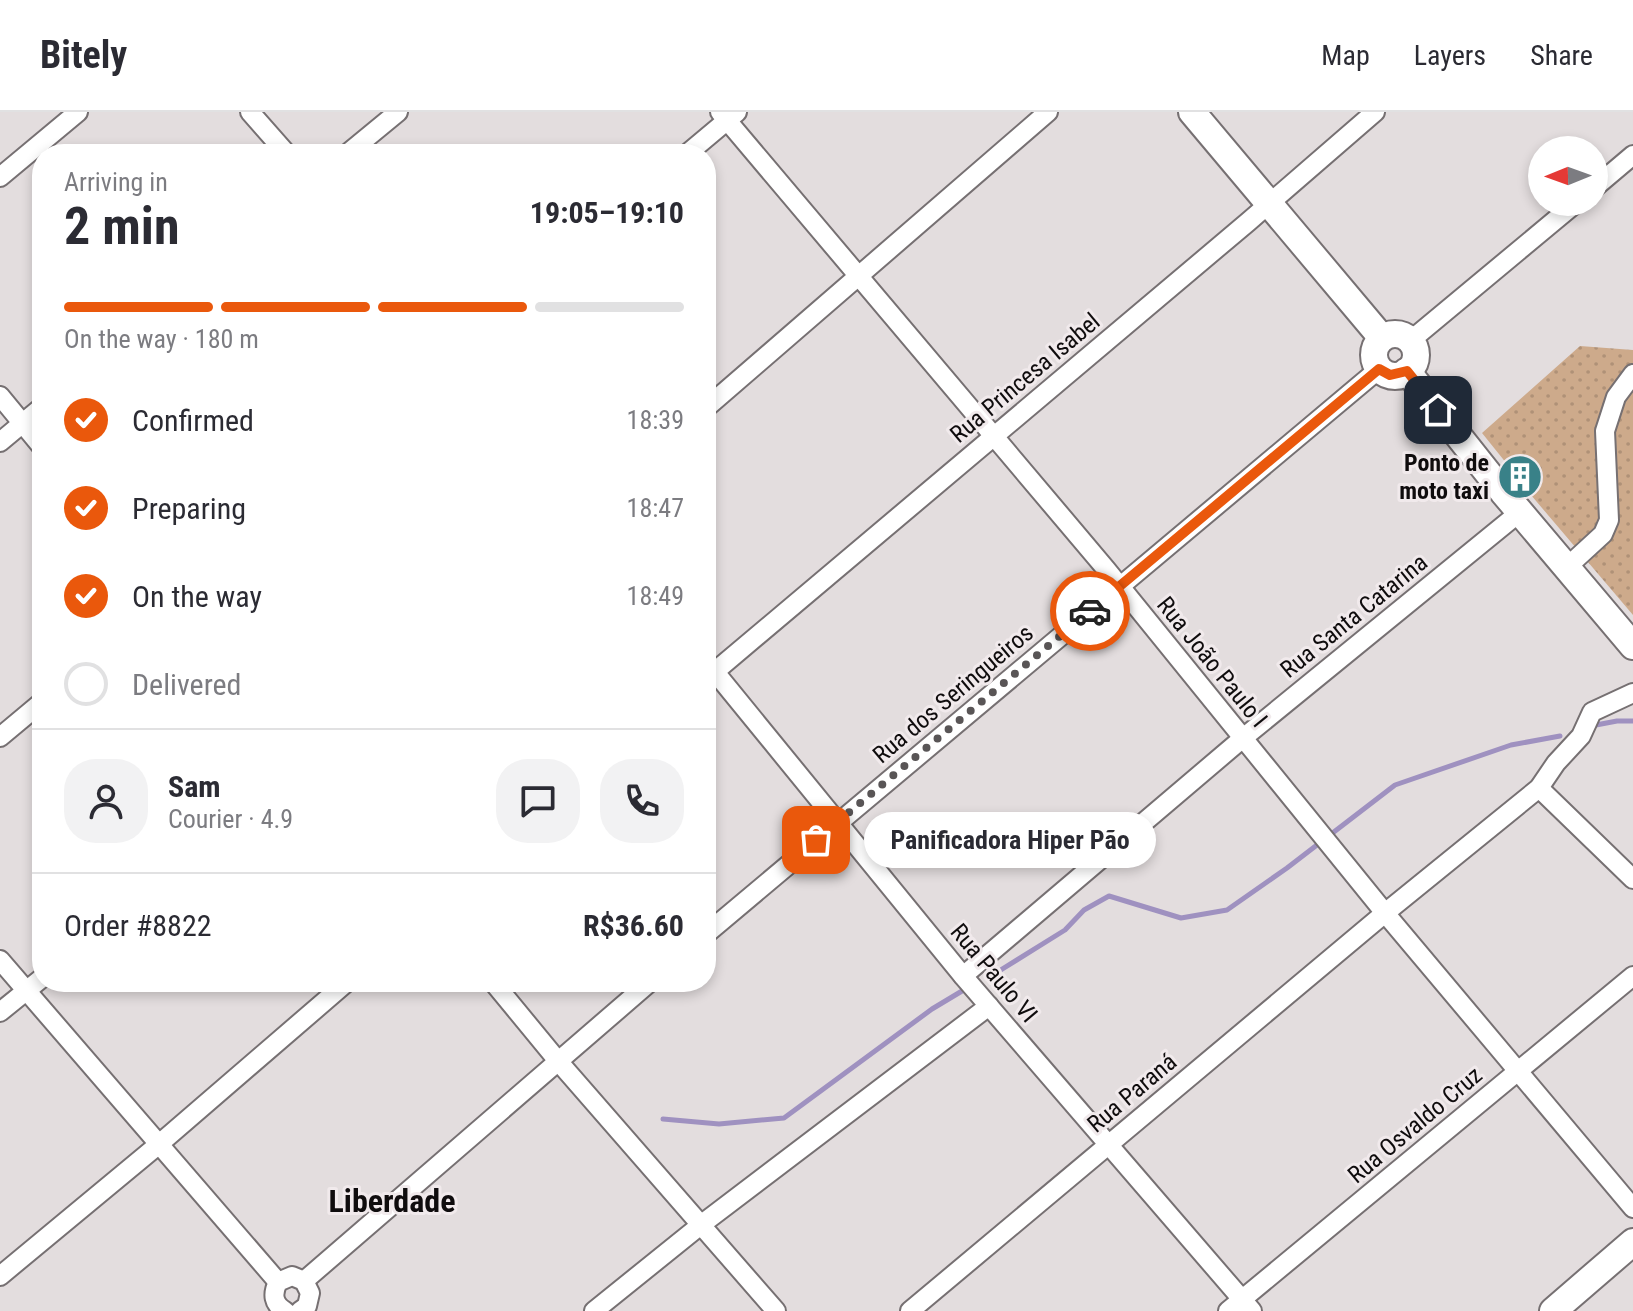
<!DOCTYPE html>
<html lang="en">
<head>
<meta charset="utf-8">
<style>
  body { margin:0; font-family:"Roboto Condensed",sans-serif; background:#f2f2f3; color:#2b2b33; height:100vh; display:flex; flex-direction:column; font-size:30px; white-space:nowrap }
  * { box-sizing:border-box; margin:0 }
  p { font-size:26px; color:#7c7c81 }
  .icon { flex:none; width:44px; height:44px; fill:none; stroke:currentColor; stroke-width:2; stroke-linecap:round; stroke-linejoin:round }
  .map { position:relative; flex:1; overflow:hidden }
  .sheet { position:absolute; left:32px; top:32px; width:684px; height:848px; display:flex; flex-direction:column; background:#fff; border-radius:32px; box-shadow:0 4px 12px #0003 }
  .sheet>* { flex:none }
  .needle { width:52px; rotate:269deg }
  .fabs { position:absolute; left:1528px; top:24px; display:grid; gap:16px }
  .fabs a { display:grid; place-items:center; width:80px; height:80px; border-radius:50%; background:#fff; box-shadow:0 4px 12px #0003; font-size:40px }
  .pin { position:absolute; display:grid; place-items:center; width:68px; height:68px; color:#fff; margin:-34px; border-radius:16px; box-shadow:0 4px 12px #0006 }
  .courier { position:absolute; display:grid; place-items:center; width:80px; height:80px; margin:-40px; border:6px solid #ea580c; border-radius:50%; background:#fff; color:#222; box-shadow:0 2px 10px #0007 }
  .bubble { position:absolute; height:56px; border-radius:28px; background:#fff; box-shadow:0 4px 12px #0003; font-size:26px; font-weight:700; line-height:56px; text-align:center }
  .summary em { font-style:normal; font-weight:700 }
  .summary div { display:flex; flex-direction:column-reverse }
  .summary { display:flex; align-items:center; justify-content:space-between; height:136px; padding:0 32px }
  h1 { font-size:52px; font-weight:700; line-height:60px }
  .bar { display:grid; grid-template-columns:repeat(4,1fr); gap:12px 8px; align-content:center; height:96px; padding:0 32px }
  .bar i { height:10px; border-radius:6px; background:#e1e1e2 }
  .bar .active { background:#ea580c }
  .bar p { grid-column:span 4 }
  .line { display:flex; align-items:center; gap:20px; padding:0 32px; border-top:2px solid #e1e1e2 }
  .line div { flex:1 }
  .round { display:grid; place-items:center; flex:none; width:84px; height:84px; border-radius:32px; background:#f2f2f3 }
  ol { padding:0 32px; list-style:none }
  li { display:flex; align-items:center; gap:24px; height:88px }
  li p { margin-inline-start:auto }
  li .icon { padding:8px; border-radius:50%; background:#ea580c; color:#fff; stroke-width:4 }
  li:last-child { color:#7c7c81 }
  li i { width:44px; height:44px; border:4px solid #e1e1e2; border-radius:50% }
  header { display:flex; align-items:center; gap:48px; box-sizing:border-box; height:112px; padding:0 40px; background:#fff; border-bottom:2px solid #e1e1e2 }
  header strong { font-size:38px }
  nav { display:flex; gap:44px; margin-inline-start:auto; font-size:28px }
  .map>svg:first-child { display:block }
</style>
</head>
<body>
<header>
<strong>Bitely</strong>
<nav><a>Map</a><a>Layers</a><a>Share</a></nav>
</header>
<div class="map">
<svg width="1633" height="1199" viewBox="0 0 1633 1199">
  <defs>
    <pattern id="grass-dots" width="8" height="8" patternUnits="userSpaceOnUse" patternTransform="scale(2)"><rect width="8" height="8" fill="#cdaa8b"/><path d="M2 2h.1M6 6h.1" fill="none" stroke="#af9177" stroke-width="1.8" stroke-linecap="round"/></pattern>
  </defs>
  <rect width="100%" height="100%" fill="#e3ddde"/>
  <path fill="url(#grass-dots)" d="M1580,234L1633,238V503L1525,376L1533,368L1518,351L1511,357L1482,321Z"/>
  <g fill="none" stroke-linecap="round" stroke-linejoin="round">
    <g stroke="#9f91c0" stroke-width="5">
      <path d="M1596,613L1617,609H1633"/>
      <path d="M991,864L1065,818L1084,798L1109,784L1181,806L1227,798L1287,756L1395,673L1511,633L1560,624"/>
      <path d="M663,1007L719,1012L784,1006L932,897L962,879"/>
    </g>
    <g stroke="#767072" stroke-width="22">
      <g id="street">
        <path d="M250,0L287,42"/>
        <path d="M720,0L1106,457L1385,801L1633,1096"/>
        <path d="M347,42L398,0"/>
        <path d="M687,42L737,0"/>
        <path d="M0,65L78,0"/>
        <path d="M1594,76L1633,43"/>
        <path d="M1410,229L1577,90"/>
        <path d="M0,284L42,335"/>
        <path d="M706,296L1048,0"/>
        <path d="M0,330L42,295"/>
        <path d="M1566,456L1603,422L1609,408L1605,319L1616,285L1633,262"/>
        <path d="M706,549L963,864L1252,1199"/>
        <path d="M706,567L1248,110L1375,0"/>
        <path d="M0,625L42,590"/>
        <path d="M1539,676L1633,767"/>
        <path d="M706,822L1379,257"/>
        <path d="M0,848L278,1170"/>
        <path d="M963,864L1243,626L1520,400"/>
        <path d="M493,870L558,949L776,1199"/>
        <path d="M0,900L42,866"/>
        <path d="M0,1164L158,1033L347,870"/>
        <path d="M304,1169L650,870"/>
        <path d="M285,1199C273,1192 272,1182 278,1170L292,1164L304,1169L310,1181L307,1194L300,1199"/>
        <path d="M594,1199L702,1112L989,894"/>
        <path d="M910,1199L1385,801L1539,676L1556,651L1581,624L1592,600L1633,581"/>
        <path d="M1228,1199L1633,864"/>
      </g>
    </g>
    <g stroke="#767072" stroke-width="30">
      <g id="secondary">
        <path d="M1192,0L1382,226"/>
        <circle cx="1395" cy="243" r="21"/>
        <path d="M1407,259L1503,380L1633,534"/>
        <path d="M1553,1199L1633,1130"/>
      </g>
    </g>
    <use href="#street" stroke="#fff" stroke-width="18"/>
    <use href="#secondary" stroke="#fff" stroke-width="26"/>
  </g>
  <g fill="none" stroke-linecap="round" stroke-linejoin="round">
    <path stroke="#595556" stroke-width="8" stroke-dasharray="0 14.4" d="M816,728L1090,499"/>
    <path stroke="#ea580c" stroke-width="10" d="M1090,499L1379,257L1390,263L1407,259L1438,298"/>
  </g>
  <defs>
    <g id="building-disc" transform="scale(2.3)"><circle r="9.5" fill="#398188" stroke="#f1eaec"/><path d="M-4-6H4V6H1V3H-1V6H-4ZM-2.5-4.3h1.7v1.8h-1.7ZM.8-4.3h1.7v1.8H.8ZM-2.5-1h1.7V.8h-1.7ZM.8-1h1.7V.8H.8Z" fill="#fff"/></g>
  </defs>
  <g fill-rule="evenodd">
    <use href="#building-disc" x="1520" y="365"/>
  </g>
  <g text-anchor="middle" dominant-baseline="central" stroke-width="6" stroke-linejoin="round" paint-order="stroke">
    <g font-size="24" fill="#0f0c0d" stroke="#f1eaec">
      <text transform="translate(1025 266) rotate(-40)">Rua Princesa Isabel</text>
      <text transform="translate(1354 504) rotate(-39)">Rua Santa Catarina</text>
      <text transform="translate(1212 550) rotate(51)">Rua João Paulo I</text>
      <text transform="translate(953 582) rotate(-40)">Rua dos Seringueiros</text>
      <text transform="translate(994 861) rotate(50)">Rua Paulo VI</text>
      <text transform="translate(1132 981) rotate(-40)">Rua Paraná</text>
      <text transform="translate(1415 1013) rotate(-40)">Rua Osvaldo Cruz</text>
    </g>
    <g font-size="24" font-weight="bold" fill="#0f0c0d" stroke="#f1eaec" text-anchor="end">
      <text x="1489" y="351">Ponto de<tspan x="1489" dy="28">moto taxi</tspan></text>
    </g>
    <g font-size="32" font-weight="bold" fill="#0f0c0d" stroke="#f1eaec">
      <text x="392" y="1089">Liberdade</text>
    </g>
  </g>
</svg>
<div class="fabs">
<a><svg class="needle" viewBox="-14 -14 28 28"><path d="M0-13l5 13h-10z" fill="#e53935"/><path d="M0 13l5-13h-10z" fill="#7c7c81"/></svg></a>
</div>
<div class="pin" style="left:816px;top:728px;background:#ea580c"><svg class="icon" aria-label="bag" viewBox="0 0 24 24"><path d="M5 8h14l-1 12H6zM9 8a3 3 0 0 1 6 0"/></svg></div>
<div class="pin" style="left:1438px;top:298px;background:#1f2937"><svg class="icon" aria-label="home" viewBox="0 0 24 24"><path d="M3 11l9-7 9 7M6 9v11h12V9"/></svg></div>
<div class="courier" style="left:1090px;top:499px"><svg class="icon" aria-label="car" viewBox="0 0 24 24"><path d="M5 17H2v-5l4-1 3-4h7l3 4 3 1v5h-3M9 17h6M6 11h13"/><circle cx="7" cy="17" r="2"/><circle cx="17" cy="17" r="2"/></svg></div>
<div class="bubble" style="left:864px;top:700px;width:292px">Panificadora Hiper Pão</div>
<section class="sheet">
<div class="summary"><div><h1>2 min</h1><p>Arriving in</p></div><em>19:05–19:10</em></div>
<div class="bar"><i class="active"></i><i class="active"></i><i class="active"></i><i></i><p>On the way · 180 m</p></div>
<ol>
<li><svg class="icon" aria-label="check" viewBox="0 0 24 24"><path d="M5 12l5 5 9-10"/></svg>Confirmed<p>18:39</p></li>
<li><svg class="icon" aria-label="check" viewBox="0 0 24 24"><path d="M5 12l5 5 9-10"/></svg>Preparing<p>18:47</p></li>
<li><svg class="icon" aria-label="check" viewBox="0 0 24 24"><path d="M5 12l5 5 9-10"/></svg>On the way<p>18:49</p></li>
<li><i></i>Delivered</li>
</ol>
<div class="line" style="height:144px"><a class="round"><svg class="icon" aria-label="person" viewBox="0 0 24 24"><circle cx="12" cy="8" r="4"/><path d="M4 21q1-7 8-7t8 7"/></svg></a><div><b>Sam</b><p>Courier · 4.9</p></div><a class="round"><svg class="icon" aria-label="chat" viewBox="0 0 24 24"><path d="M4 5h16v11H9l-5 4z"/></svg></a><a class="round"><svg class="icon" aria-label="phone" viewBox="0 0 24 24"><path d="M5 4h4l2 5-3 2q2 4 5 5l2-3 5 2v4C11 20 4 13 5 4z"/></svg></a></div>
<div class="line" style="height:104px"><div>Order #8822</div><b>R$36.60</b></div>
</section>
</div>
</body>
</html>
